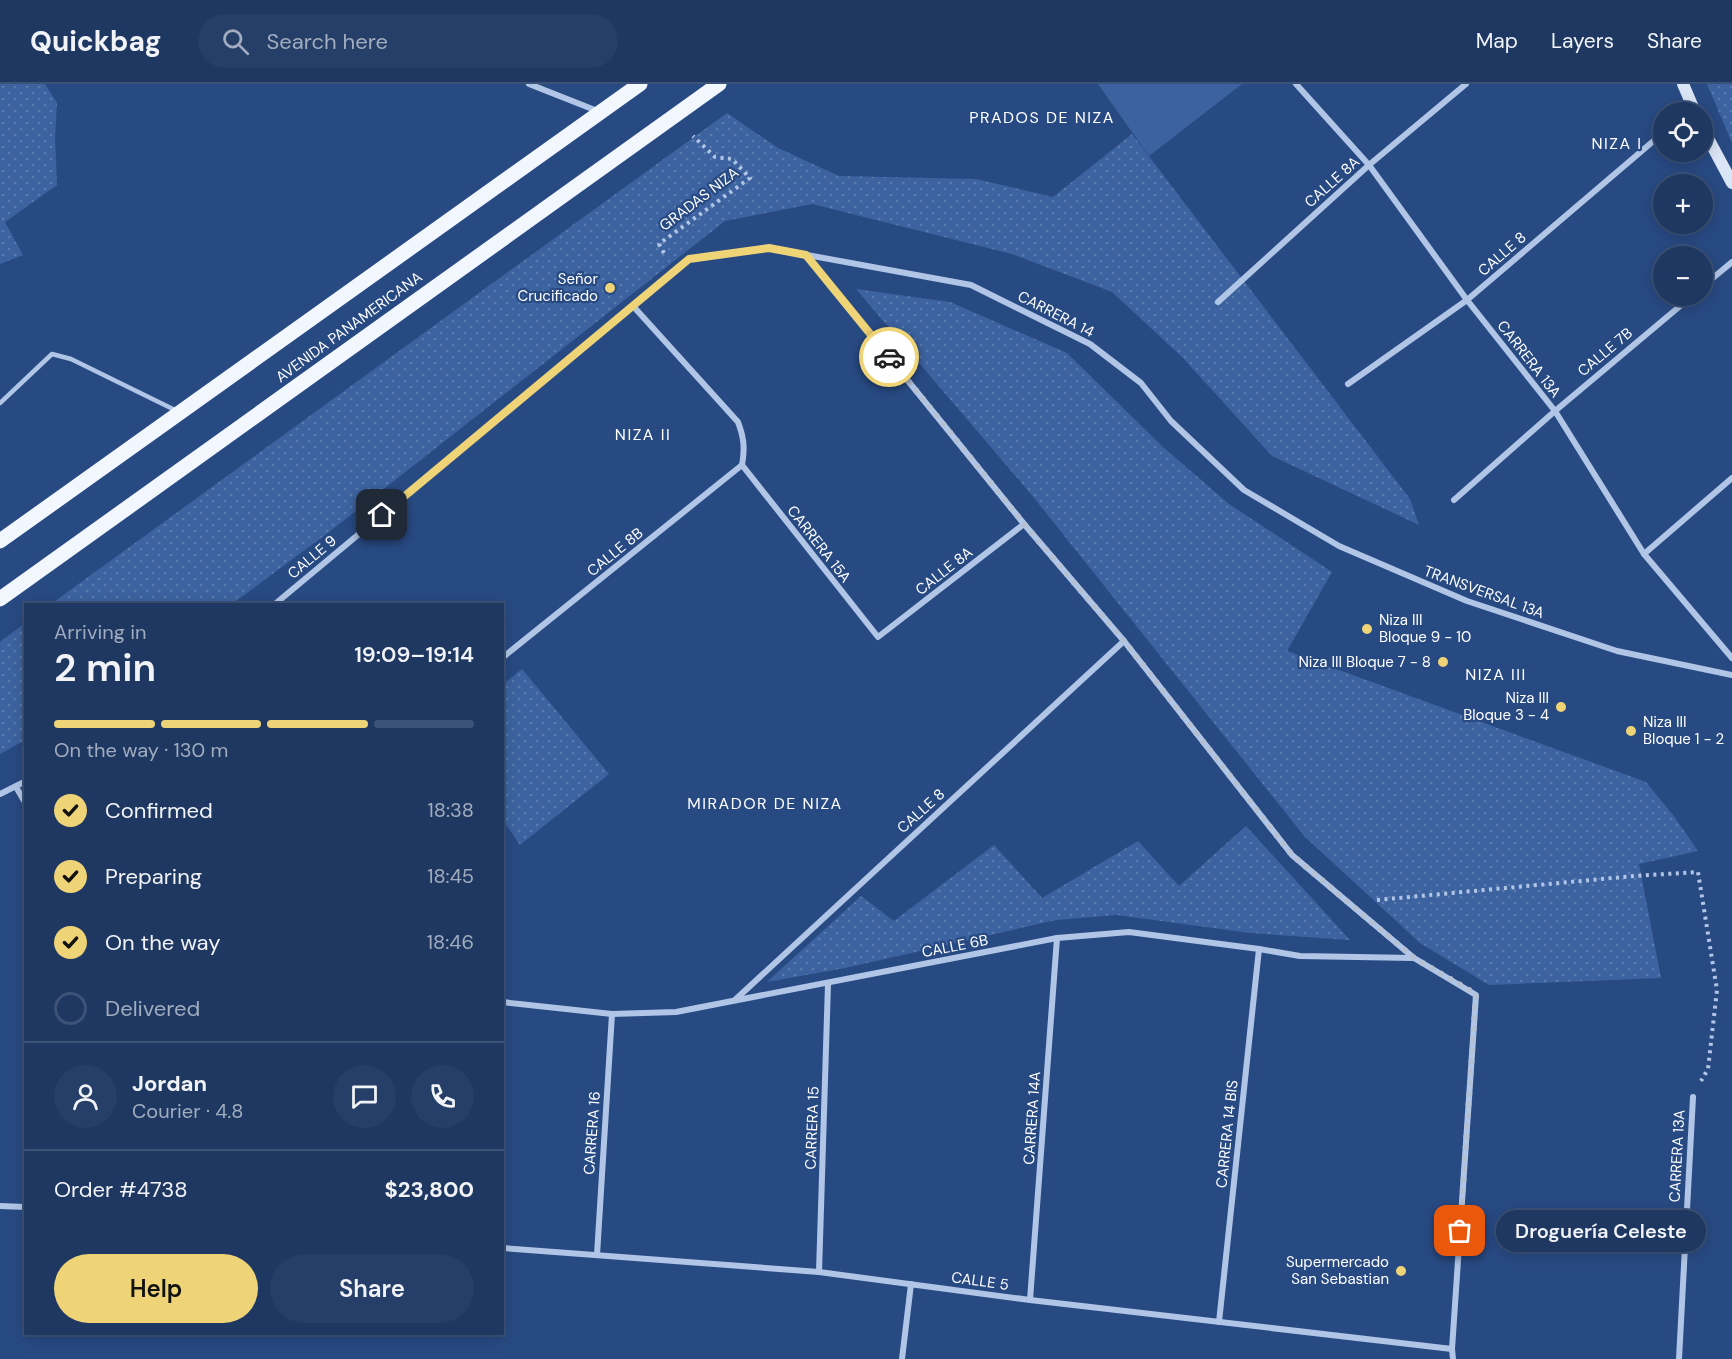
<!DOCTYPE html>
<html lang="en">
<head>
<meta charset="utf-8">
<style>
  body { margin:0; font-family:"DM Sans",sans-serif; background:#263f68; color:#f1f3f6; height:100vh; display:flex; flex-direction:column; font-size:22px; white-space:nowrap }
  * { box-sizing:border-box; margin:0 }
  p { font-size:20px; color:#a1acbe }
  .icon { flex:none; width:33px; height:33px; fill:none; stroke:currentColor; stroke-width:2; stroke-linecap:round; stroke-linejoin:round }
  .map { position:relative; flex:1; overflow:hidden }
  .panel { position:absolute; left:24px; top:519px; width:480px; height:732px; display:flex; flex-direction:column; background:#1e3862; border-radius:0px; box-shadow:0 3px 15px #0003,0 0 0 2px #3c5277 }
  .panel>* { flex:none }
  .tools { position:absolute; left:1653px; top:18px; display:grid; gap:12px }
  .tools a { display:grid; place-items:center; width:60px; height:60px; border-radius:50%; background:#1e3862; box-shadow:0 3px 15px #0003,0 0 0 2px #3c5277; font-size:30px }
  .pin { position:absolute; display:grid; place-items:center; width:51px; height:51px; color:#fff; margin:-26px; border-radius:12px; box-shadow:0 3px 9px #0006 }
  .courier { position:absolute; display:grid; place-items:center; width:60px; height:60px; margin:-30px; border:4px solid #efd377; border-radius:50%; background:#fff; color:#222; box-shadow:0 2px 8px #0007 }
  .bubble { position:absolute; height:42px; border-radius:21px; background:#1e3862; box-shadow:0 3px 15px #0003,0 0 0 2px #3c5277; font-size:20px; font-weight:600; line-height:42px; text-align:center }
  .summary em { font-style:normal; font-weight:600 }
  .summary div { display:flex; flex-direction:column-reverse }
  .summary { display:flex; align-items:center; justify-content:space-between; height:102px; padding:0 30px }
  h1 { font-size:39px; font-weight:600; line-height:45px }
  .bar { display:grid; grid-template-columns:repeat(4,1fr); gap:9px 6px; align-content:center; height:72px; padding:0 30px }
  .bar i { height:8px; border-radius:4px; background:#3c5277 }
  .bar .active { background:#efd377 }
  .bar p { grid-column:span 4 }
  .line { display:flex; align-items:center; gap:15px; padding:0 30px; border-top:2px solid #3c5277 }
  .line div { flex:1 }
  .round { display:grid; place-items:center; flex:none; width:63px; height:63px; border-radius:32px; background:#263f68 }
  ol { padding:0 30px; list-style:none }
  li { display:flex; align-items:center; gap:18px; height:66px }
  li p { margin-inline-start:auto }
  li .icon { padding:6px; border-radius:50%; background:#efd377; color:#111; stroke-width:4 }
  li:last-child { color:#a1acbe }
  li i { width:33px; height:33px; border:3px solid #3c5277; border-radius:50% }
  .button { display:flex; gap:12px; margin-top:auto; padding:12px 30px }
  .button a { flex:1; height:69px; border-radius:36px; background:#efd377; color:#111; font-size:24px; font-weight:600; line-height:69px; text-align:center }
  .button a+a { background:#263f68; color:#f1f3f6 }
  header { display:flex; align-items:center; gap:36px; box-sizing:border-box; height:84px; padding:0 30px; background:#1e3862; border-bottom:2px solid #3c5277 }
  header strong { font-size:28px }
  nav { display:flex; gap:33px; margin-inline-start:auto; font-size:21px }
  .search { width:420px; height:54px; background:#263f68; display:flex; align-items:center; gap:15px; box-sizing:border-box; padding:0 21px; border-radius:33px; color:#a1acbe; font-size:22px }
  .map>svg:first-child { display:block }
</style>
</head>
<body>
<header>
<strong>Quickbag</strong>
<div class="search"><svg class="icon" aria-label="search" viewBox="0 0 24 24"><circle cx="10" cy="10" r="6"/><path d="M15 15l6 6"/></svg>Search here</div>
<nav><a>Map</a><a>Layers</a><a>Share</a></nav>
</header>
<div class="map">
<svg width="1732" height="1275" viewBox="0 0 1732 1275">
  <defs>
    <pattern id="grass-dots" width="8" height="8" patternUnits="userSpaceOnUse" patternTransform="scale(1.5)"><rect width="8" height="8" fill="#3c63a0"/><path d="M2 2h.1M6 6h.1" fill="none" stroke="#597aae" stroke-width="1.8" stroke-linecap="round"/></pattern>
  </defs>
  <rect width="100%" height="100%" fill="#284a83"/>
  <g fill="url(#grass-dots)">
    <path d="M0,0H45L57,19L55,54L57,101L5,138L23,171L0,180Z"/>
    <path d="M1707,0H1732V59Z"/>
    <path d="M727,29L778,64L839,92L976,95L1053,113L1132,50L1410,415L1419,441L1272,372L1183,274L1112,208L1012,170L812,120L725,137L329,448L232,520H51Z"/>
    <path d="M856,205L950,218L1067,269L1163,363L1229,420L1332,488L1287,567L1646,698L1673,731L1698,767L1639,780L1661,894L1489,901L1420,859L1305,753L1030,409Z"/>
    <path d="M25,539V656L0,670V558Z"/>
    <path d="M522,585L609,690L520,761L503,736L502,601Z"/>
    <path d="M1246,742L1350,856L1250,849L1117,831L1056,836L845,884L767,898L861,812L894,837L994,761L1042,814L1138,757L1179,802Z"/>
  </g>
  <path fill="#3c63a0" d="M1098,0H1242L1149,72Z"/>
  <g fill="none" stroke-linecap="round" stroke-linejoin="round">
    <g stroke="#b1c6e7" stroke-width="4" stroke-dasharray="3 4.5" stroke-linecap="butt">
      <path d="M664,169L659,160L750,94L732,75L715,73L693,52"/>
      <path d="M1377,816L1634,792L1698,788L1717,906L1708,985L1701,997"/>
    </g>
    <path stroke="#b1c6e7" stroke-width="4.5" d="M0,319L52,270L71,275L177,327"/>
    <g stroke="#b1c6e7" stroke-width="6">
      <path d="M529,0L600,28"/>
      <path d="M1296,0L1369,81L1467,216L1555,327L1644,470L1732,574"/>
      <path d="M806,171L1024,440L1124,557L1292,771L1414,874L1476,911L1452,1265L1453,1275"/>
      <path d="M1702,203L1732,178"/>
      <path d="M1218,218L1369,81L1466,0"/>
      <path d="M633,222L738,338C744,354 745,364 742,381"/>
      <path d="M1348,300L1467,216L1664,48"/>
      <path d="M742,381L878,553L1024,440"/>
      <path d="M1454,416L1555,327L1692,212"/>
      <path d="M1644,470L1732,394"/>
      <path d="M275,520L689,175L769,164L971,201L1090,260L1141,299L1171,337L1244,406L1339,462L1467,517L1617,567L1732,591"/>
      <path d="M502,574L742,381"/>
      <path d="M16,703L26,720"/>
      <path d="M0,710L26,697"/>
      <path d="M736,915L1124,557"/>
      <path d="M502,918L612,930L676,928L1057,854L1129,848L1259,865L1300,872L1413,874"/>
      <path d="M0,1122L26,1123"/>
      <path d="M502,1164L819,1188L1030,1216L1452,1265"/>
      <path d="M597,1171L612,930"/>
      <path d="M819,1188L828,900"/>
      <path d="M1030,1216L1057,854"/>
      <path d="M1219,1238L1259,865"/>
      <path d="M902,1275L911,1200"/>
      <path d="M1679,1275L1693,1013"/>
    </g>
    <g stroke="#dae5f6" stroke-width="12">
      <path d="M1683,0L1695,28"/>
      <path d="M1702,43L1732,99"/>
    </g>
    <g stroke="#f2f6fd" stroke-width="15">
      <path d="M0,457L640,0"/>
      <path d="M0,515L719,0"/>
    </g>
  </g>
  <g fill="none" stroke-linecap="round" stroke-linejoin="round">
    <path stroke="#b4c0d4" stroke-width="6" stroke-dasharray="0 10.8" d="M889,273L1024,440L1124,557L1292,771L1414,874L1476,910L1460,1147"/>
    <path stroke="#efd377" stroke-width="8" d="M382,431L689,175L769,164L806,171L889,273"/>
  </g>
  <g fill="#efd377" stroke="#284a83" stroke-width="2">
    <circle cx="610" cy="204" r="6"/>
    <circle cx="1367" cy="545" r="6"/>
    <circle cx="1443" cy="578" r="6"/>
    <circle cx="1561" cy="623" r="6"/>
    <circle cx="1631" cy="647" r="6"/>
    <circle cx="1401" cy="1187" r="6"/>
  </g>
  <g text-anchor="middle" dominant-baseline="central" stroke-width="4.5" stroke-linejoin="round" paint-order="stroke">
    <g font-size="15" fill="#fff" stroke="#284a83">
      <text transform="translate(1332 98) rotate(-42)">CALLE 8A</text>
      <text transform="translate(699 115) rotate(-37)">GRADAS NIZA</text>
      <text transform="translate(1502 170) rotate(-41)">CALLE 8</text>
      <text transform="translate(1056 230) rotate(27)">CARRERA 14</text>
      <text transform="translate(349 243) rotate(-36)">AVENIDA PANAMERICANA</text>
      <text transform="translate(1605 268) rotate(-40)">CALLE 7B</text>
      <text transform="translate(1529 275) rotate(52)">CARRERA 13A</text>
      <text transform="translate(819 460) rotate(52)">CARRERA 15A</text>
      <text transform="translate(615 468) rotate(-39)">CALLE 8B</text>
      <text transform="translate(312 473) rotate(-40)">CALLE 9</text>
      <text transform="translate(944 487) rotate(-38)">CALLE 8A</text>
      <text transform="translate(1484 508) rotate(20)">TRANSVERSAL 13A</text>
      <text transform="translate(921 727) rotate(-42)">CALLE 8</text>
      <text transform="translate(955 862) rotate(-11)">CALLE 6B</text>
      <text transform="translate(1032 1034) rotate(-86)">CARRERA 14A</text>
      <text transform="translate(812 1044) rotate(-88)">CARRERA 15</text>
      <text transform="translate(592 1049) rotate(-86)">CARRERA 16</text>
      <text transform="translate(1227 1050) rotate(-84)">CARRERA 14 BIS</text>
      <text transform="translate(1677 1072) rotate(-87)">CARRERA 13A</text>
      <text transform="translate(980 1197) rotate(8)">CALLE 5</text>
    </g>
    <g font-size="15" fill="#fff" stroke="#284a83" text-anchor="end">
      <text x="598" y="195">Señor<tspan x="598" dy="17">Crucificado</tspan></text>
      <text x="1379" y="536" text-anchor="start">Niza III<tspan x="1379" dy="17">Bloque 9 - 10</tspan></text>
      <text x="1431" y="578">Niza III Bloque 7 - 8</text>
      <text x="1549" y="614">Niza III<tspan x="1549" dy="17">Bloque 3 - 4</tspan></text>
      <text x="1643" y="638" text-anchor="start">Niza III<tspan x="1643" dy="17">Bloque 1 - 2</tspan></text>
      <text x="1389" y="1178">Supermercado<tspan x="1389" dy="17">San Sebastian</tspan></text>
    </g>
    <g font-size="16" letter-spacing="1.5" fill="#fff" stroke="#284a83">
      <text x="1042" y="33">PRADOS DE NIZA</text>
      <text x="1617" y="59">NIZA I</text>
      <text x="643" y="350">NIZA II</text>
      <text x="1496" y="590">NIZA III</text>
      <text x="765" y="719">MIRADOR DE NIZA</text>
    </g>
  </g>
</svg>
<div class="tools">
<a><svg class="icon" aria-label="locate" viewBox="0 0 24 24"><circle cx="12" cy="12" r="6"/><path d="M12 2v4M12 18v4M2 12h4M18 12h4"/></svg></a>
<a>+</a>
<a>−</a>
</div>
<div class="pin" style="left:1460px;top:1147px;background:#ea580c"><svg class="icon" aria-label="bag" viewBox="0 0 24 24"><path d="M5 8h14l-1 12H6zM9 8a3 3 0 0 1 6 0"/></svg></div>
<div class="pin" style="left:382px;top:431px;background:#1f2937"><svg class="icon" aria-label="home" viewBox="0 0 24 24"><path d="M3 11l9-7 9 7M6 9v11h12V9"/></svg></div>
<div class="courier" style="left:889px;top:273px"><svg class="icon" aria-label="car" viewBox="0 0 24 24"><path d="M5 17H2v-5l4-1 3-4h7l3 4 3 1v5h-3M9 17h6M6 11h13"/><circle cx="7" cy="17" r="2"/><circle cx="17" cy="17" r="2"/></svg></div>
<div class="bubble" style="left:1496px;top:1126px;width:210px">Droguería Celeste</div>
<section class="panel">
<div class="summary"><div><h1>2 min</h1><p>Arriving in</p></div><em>19:09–19:14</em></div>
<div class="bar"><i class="active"></i><i class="active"></i><i class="active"></i><i></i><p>On the way · 130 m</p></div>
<ol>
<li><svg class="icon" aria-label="check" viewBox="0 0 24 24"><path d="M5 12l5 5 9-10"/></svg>Confirmed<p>18:38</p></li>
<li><svg class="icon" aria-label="check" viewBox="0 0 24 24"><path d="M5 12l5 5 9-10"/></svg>Preparing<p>18:45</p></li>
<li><svg class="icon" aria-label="check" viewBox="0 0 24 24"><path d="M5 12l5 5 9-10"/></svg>On the way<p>18:46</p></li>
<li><i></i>Delivered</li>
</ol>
<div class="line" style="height:108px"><a class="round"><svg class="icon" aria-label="person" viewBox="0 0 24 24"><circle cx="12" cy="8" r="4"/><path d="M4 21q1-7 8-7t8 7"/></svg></a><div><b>Jordan</b><p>Courier · 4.8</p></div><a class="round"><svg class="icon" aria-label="chat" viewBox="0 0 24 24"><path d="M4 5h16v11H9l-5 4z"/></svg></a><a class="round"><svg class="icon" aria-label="phone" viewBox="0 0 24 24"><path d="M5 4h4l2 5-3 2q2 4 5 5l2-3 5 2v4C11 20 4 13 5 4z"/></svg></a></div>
<div class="line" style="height:78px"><div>Order #4738</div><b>$23,800</b></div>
<div class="button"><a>Help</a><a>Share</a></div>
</section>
</div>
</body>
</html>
